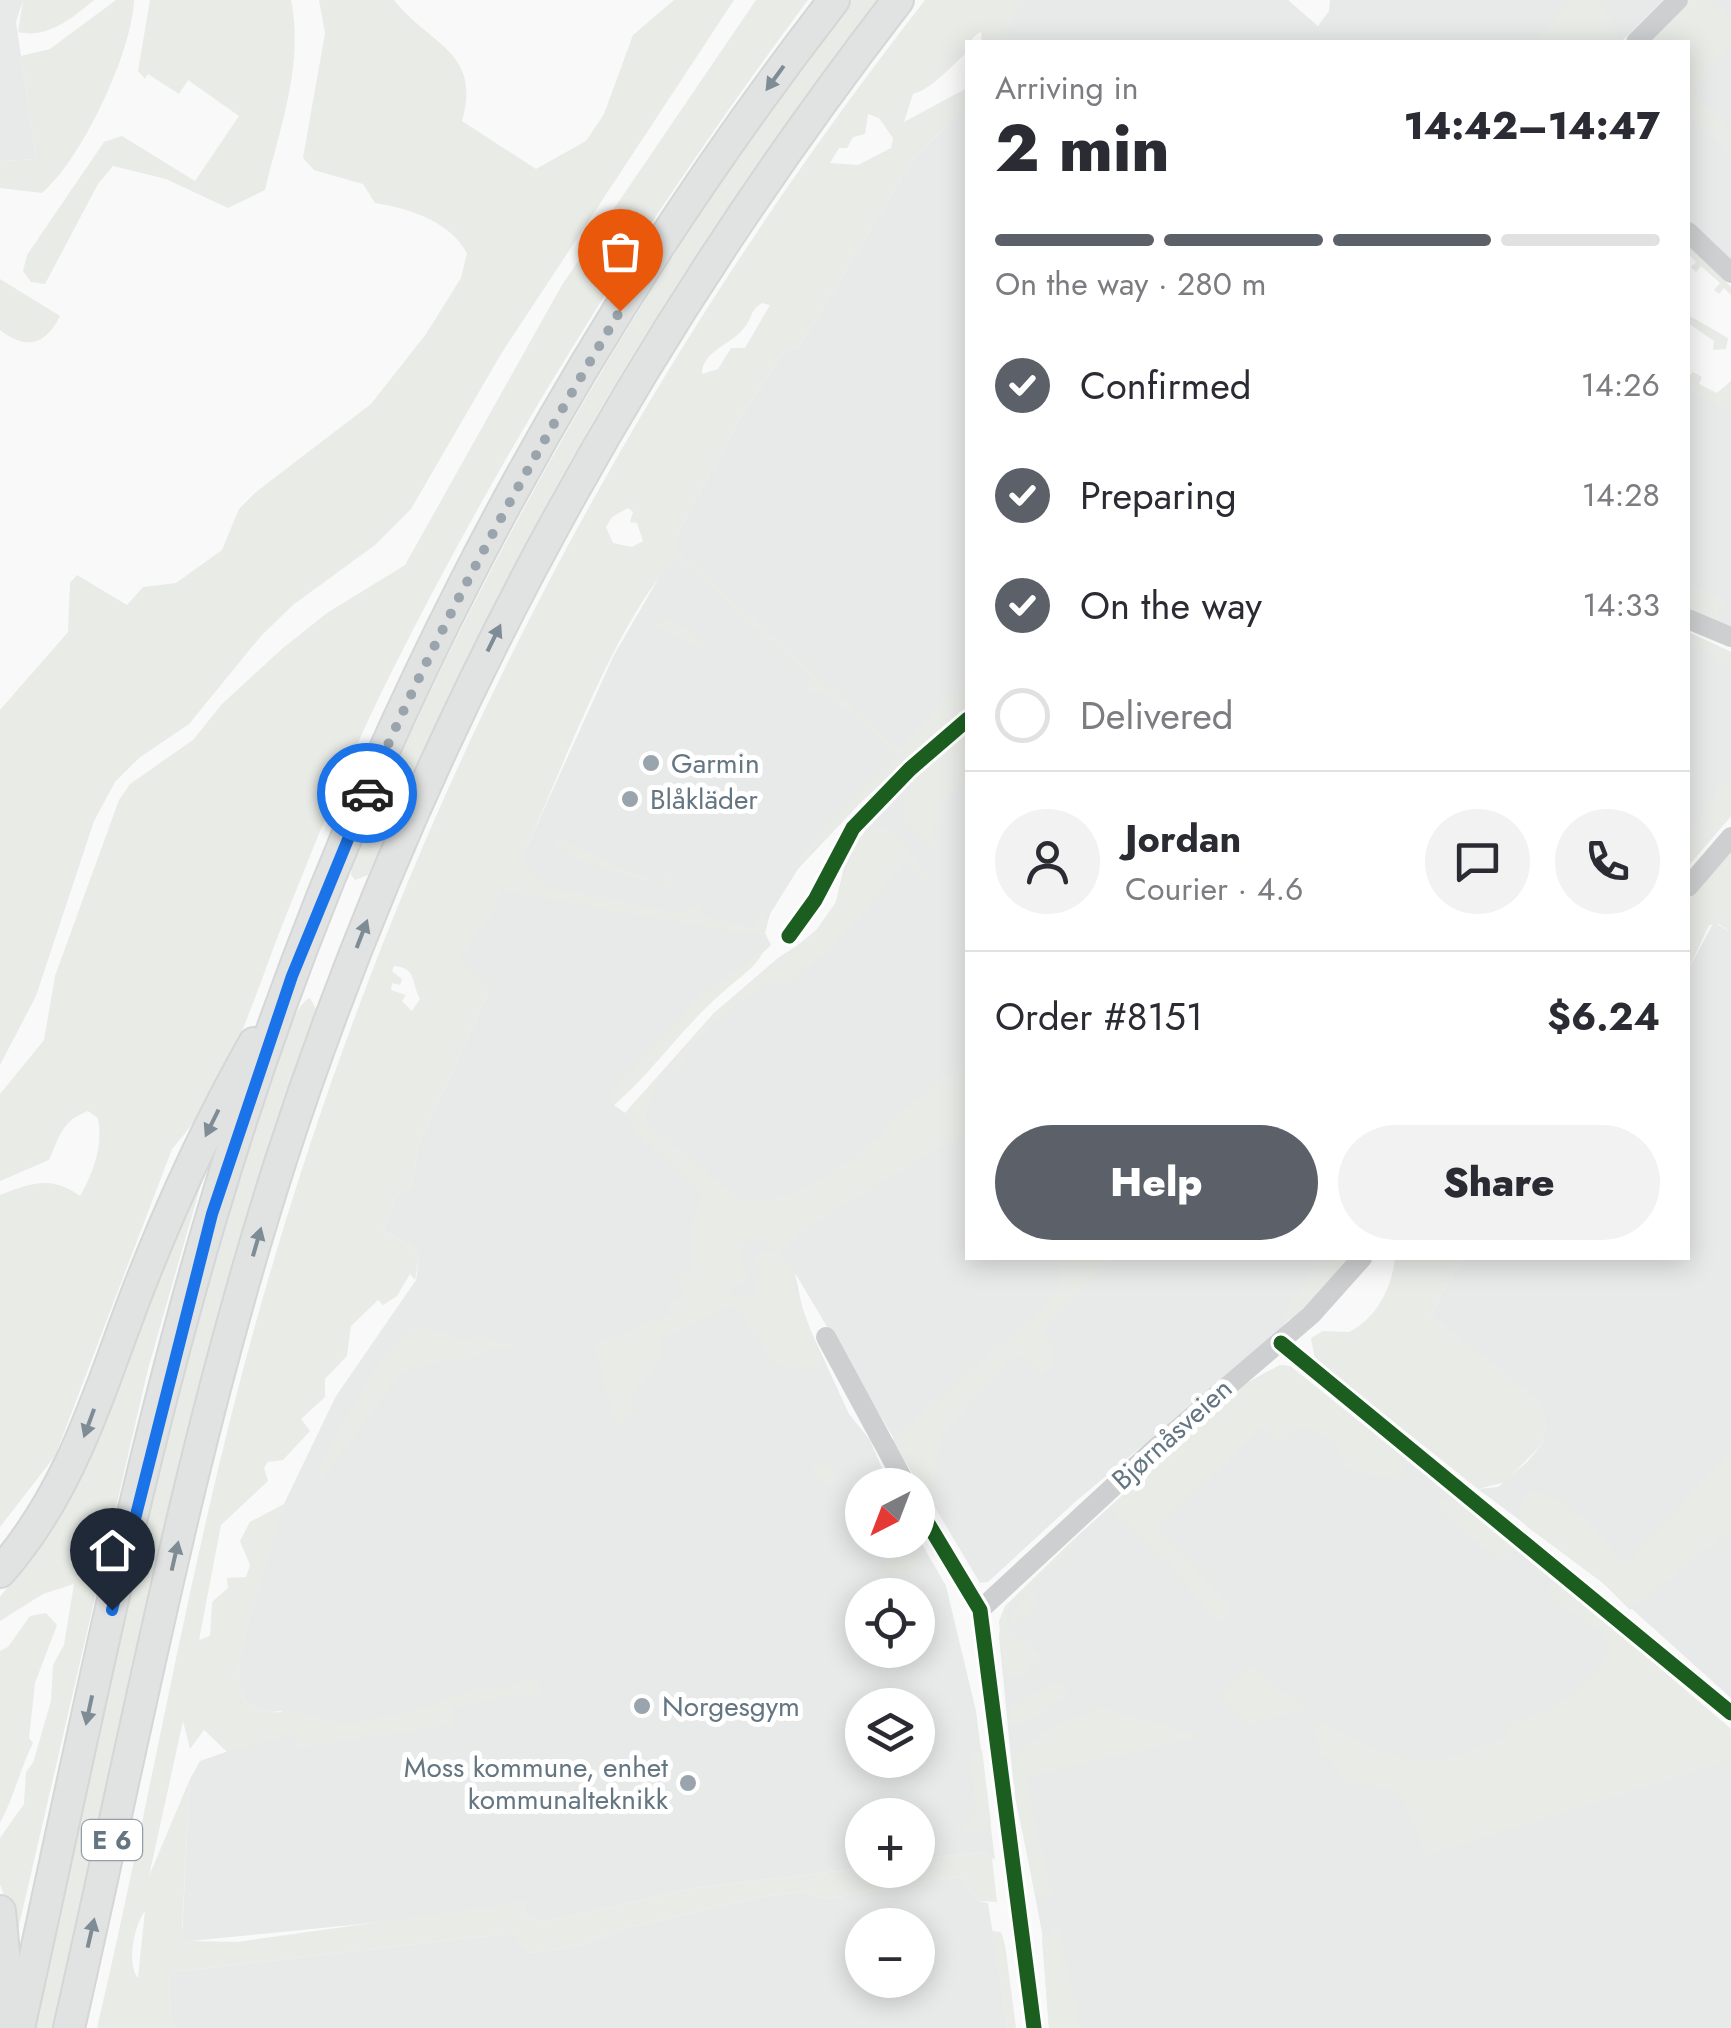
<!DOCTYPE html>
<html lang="en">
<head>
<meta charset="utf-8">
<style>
  body { margin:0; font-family:Jost,sans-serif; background:#f2f2f3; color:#2b2b33; height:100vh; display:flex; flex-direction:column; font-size:38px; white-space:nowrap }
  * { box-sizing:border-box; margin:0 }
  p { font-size:32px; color:#7c7c81 }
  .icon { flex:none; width:55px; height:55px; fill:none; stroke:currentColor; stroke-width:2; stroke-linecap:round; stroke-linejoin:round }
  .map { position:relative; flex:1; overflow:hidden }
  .details { position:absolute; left:965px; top:40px; width:725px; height:1220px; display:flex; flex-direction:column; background:#fff; border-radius:0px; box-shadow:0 5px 25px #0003 }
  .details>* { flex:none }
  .needle { width:65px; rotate:222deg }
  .fabs { position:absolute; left:845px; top:1468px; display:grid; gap:20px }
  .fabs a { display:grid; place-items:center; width:90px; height:90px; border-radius:50%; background:#fff; box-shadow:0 5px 25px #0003; font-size:50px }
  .pin { position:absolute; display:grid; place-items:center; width:85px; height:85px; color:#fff; margin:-102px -42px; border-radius:50% 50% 50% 0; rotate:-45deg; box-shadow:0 0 10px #0007 }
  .pin .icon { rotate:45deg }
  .courier { position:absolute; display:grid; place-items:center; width:100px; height:100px; margin:-50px; border:8px solid #1a73e8; border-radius:50%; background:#fff; color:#222; box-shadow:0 2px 12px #0007 }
  .head em { font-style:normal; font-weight:800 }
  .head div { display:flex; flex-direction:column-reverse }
  .head { display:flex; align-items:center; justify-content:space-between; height:170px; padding:0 30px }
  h1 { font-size:65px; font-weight:800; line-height:75px }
  .bar { display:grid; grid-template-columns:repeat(4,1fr); gap:15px 10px; align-content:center; height:120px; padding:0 30px }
  .bar i { height:12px; border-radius:8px; background:#e1e1e2 }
  .bar .current { background:#5c6169 }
  .bar p { grid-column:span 4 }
  .line { display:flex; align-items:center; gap:25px; padding:0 30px; border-top:2px solid #e1e1e2 }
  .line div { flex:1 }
  .round { display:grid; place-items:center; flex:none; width:105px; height:105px; border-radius:52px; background:#f2f2f3 }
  ol { padding:0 30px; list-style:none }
  li { display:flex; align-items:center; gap:30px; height:110px }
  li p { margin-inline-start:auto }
  li .icon { padding:10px; border-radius:50%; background:#5c6169; color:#fff; stroke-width:4 }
  li:last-child { color:#7c7c81 }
  li i { width:55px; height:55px; border:5px solid #e1e1e2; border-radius:50% }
  .action { display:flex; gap:20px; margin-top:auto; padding:20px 30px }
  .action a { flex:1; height:115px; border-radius:60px; background:#5c6169; color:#fff; font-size:40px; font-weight:800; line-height:115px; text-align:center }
  .action a+a { background:#f2f2f3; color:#2b2b33 }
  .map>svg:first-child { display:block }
</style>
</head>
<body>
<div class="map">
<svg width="1731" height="2028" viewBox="0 0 1731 2028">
  <rect width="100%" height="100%" fill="#f9f9f9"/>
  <g fill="#e8e9e9" fill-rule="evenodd">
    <path d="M0,0H23L16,22L36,159L0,161Z"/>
    <path d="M1026,0H1288L1318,26L1329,11L1330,0H1663L1621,42H998V36Z"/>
    <path d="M1689,0H1731V263L1688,222Z"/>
    <path d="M967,104V708L864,799L798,869L770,914L765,933L771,945L690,1022L614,1105L625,1113L713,1014L778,958L812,936L836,902L845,862L865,831L917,776L967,733L968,1258H1349L1270,1339L1075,1502L988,1582L980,1583L795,1273L804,1316L849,1414L870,1440L889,1485H862V1540L918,1537L946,1586L976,1711L995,1860L983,1852L918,1859V1815H862V1868L694,1888L543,1922L526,1915L523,1902L441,1916L191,1941L182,1936L190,1779L200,1761L243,1746L282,1711L269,1712L246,1703L238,1682L239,1657L281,1510L336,1396L416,1280L419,1257L414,1248L383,1230L397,1195L412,1186L418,1146L489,991L456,956L524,853L614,655L675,550L676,536L743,413L787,348L798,349L912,161ZM862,1595H918V1650H862ZM862,1705H918V1760H862Z"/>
    <path d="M1731,381V626L1688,608V390L1720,405Z"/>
    <path d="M1688,632L1731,652V816L1688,866Z"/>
    <path d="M1714,922L1731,933V1698L1603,1583L1478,1489L1498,1487L1527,1462L1542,1444L1546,1424L1539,1401L1430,1316L1462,1258H1688V970Z"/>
    <path d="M1280,1365L1290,1366L1495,1530L1731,1729V2028H1049L1042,1933L1013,1779L999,1636L1002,1613L1073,1540L1245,1384Z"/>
    <path d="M959,1877L978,1901L988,1903L1008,2028H176L171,2019L169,1975L174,1972L506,1934L517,1936L532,1953L581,1945L627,1928L766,1896L805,1892L825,1899ZM862,1925H918V1980H862Z"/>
  </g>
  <g fill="#e8ebe6" fill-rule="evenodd">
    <path d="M23,0H94C72,18 48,39 18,32Z"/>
    <path d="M116,0H134C132,52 82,159 42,193L0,188V161L36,159L21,56L50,49Z"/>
    <path d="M150,0H291C304,65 280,127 265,190L228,208L166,179L113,166L98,184L45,284L31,282L23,271L27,255L104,142L122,136L195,181L239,116L188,80L179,94L148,74L145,79L138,71Z"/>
    <path d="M319,0H394C430,46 482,51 462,121L536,169L586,141L604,114L633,35L674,0H734L501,354L411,509L375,545L293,605L261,636L189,724L139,758L115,782L94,821L36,996L0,1065V710L68,632L70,583L77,575L127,605L143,587L176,583L222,550L239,509L256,492L371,404L426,334L461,278L467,253C449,221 411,209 375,203L363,184L314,170L303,158L325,33Z"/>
    <path d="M756,0H808C651,211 511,434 393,669C353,748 320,831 287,913C254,995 232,1082 172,1149L55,1456L0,1527V1195C32,1183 51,1175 80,1196C94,1172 103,1146 98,1118L88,1111C62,1121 60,1135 49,1160L0,1181V1094L44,1040L55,976L119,800L130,784L193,740L222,704L283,648L327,613L405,565L562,285Z"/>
    <path d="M852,0H879C751,166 633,341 535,526C474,640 423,758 368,875L355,880L351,875L353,862C485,554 649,267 852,0Z"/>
    <path d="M925,0H1026L998,41L982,42L981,32C967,39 972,47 963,56C949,68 933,88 913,94L904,122L967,88V104L912,161L798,349L787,348L743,413L676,536V550L900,750L967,675V708L864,799L790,874L789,870L842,809L899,755L824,691L803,692L813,679L678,558C622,605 558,780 524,853V864L547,886L684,914L701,901L702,916L754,928L762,911L768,920L765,933L745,934L501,891L494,911L460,960L489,991L418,1146L412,1186L397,1195L383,1230L414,1248L419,1257L415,1280L410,1274L397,1296L383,1305L378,1300L351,1326L347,1356L325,1379V1397L301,1419L310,1431L283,1460L268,1462L264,1468L268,1481L221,1525L199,1640L210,1636L212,1602L228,1588L227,1578L246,1577L250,1565L240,1541L250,1522L284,1504L239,1657L238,1682L246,1703L269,1712L303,1713L344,1725L429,1707L474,1688L507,1687L537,1677L542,1695L525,1698L524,1693L452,1708L453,1725L297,1748L296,1735L227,1752L204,1730L190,1749L183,1721L149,1876L190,1779L182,1928L183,1936L191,1941L237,1942L523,1902L526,1915L543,1922L694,1888L862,1868L918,1870V1859L983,1852L992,1858L997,1902L978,1901L959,1877L825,1899L805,1892L766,1896L627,1928L581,1945L532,1953L517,1936L506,1934L174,1972L169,1975L171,2019L176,2028H97C152,1794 191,1554 256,1322C392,835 614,399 925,0ZM868,114L879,118L893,138L891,148L858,165L830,163L839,148H847L853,137L865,134ZM762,303L770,305L745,348H731L718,369L702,374C702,351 731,345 744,328C753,318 749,311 762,303ZM628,508L633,512L630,522L637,523L643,541L632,547L613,543L606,527L612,517ZM394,966C417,968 411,982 420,999L412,1011L402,1001L406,995L391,990L392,983L400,985L402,979L392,971ZM145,1911L138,1977H137C127,1962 134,1925 145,1911Z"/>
    <path d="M1570,0H1599L1619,31L1618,42H1535Z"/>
    <path d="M1689,0H1710L1731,19V45L1692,92L1731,129V155L1688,115V42H1648Z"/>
    <path d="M1688,245L1731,287V295L1724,288L1719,294L1714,290L1720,283L1701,266L1696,272L1691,267L1696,262L1688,253Z"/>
    <path d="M0,279L60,316C45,346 26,350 0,330Z"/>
    <path d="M1688,315L1728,338L1726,349L1713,350L1714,341L1688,323Z"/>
    <path d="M1693,372L1702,377L1699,384L1717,393L1731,381V411L1688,390V377Z"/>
    <path d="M1688,582L1725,600L1717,619L1688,608Z"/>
    <path d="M664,617L693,631L710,653L655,627Z"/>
    <path d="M1688,632L1731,652V667L1688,642Z"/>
    <path d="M967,733V775L939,806L942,820L930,833L939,844L933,850L903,818L904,789Z"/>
    <path d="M1731,779V816L1688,866V832C1708,816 1708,790 1731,779Z"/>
    <path d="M879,827C902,832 920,867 934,886L905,861C868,906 833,955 782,986L768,982C736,1007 690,1034 677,1074L674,1062L713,1014L820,927L836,902L857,839Z"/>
    <path d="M551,836L663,885L668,874L676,878L671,888C647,882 553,859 551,836Z"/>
    <path d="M1731,851V933L1719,924L1709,925L1688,970V901Z"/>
    <path d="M764,948C761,964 736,980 723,992C683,1026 654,1071 614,1105L605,1097L700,996Z"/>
    <path d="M310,998L316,1009L275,1135L55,2028H33C60,1911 249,1019 310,998Z"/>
    <path d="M967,1060V1131L809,1227L778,1252L795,1271L793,1282L823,1364L809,1371L774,1364L735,1305L661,1338V1360L629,1400L634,1410L616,1425L594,1344L662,1318L670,1313V1302L684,1297L677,1276L693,1271L690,1232L703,1194L637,1133L624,1114L662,1072L646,1112L647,1124L740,1199C786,1210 850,1162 885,1132L882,1127ZM762,1239L776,1251L760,1253L755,1261L760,1270L754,1296L730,1297L729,1291L748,1280L738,1253L745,1242Z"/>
    <path d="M211,1149L148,1369L17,1934L0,1884V1838L24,1804L26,1772L33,1763L51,1701L53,1665L64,1645L74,1584L43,1594L0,1621V1597L38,1547Z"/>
    <path d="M1058,1258H1112L1042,1331L1055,1345L1053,1364L1041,1376L1023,1356L1008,1362L941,1437L935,1476L923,1491L892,1440L1043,1308L1059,1286Z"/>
    <path d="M1318,1258H1349L1293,1320L1283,1318L1285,1312Z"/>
    <path d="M1395,1258H1462L1430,1316L1540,1401L1546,1424L1542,1444L1505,1482L1478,1489L1315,1359L1311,1338L1323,1331L1349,1332C1377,1318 1392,1287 1395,1258Z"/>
    <path d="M418,1327L443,1331L458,1341L479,1334L518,1348L490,1350L470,1360L429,1363L402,1374L321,1482L317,1476C332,1443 385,1336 418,1327Z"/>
    <path d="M1280,1365L1290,1366L1399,1454L1404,1473L1395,1480L1347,1469L1335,1444L1309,1427L1294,1432L1280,1446L1263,1428L1256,1433L1157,1527L1233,1609L1218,1624L1170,1564L1109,1508L1245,1384Z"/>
    <path d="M1731,1451V1530L1630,1610L1603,1583L1526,1526L1519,1512L1527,1493C1564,1486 1602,1542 1626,1564Z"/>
    <path d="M831,1461L835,1492L821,1480L815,1481L813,1463Z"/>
    <path d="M1442,1498L1457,1500L1512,1546L1511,1557L1500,1561L1441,1512L1437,1506Z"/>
    <path d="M1073,1540L1076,1545L1028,1588L1039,1601L1030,1609L1036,1617L1032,1622L1025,1614L1012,1626L1008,1620L1026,1595L1024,1592L1007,1608L1008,1629L1043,1657L1020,1677L1011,1679L1003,1669L999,1621L1005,1606Z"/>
    <path d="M904,1555L917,1559L920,1568L913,1572L917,1579L908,1574H887L884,1556Z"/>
    <path d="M1561,1583L1731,1729V1760L1426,1856L1404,1800L1389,1788L1346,1783L1331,1760L1322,1756L1314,1727L1326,1722C1358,1743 1409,1770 1450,1757C1468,1752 1482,1742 1501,1741C1515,1713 1524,1721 1545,1711C1569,1701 1597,1675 1609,1652L1607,1637L1550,1597L1549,1585Z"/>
    <path d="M46,1613L57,1625L35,1683L29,1738L33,1743C20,1769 14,1797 0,1823V1651L8,1647L30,1616Z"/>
    <path d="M1252,1665L1276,1688L1309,1708L1248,1724L1219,1695Z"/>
    <path d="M1057,1682L1068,1687L1063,1700L1017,1726L1009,1724L1011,1707Z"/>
    <path d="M1099,1707L1203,1736L1025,1778L1052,1897L1042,1898L1035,1893L1015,1797L1014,1755L1049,1729Z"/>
    <path d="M982,1750L991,1823L983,1831L958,1833L975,1814L972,1754Z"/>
    <path d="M1057,1926L1060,1929L1080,2028H1049L1042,1940Z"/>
    <path d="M992,1931L1001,1932L1005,1945L1016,2028H1008Z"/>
  </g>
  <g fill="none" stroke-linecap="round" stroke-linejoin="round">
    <g stroke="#d5d6d6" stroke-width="34">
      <g id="highway">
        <path d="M0,1572C74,1488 100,1387 140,1285C172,1203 210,1121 254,1043"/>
        <path d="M0,1911L10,2017"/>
        <path d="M19,2028C79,1758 132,1484 211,1218C340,780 554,361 834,0"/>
        <path d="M69,2028C135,1739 189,1446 280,1163C417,741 627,351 898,0"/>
      </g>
    </g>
    <g stroke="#cecfd0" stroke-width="20">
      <path d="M1636,42L1678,0"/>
      <path d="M1688,232L1731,273"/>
      <path d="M1688,619L1731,637"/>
      <path d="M1688,887L1731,837"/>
      <path d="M789,936L815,900L853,828L910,769L968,719"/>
      <path d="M826,1337L906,1485"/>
      <path d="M1281,1343L1731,1713"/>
      <path d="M918,1507L980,1610L1034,2028"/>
      <path d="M980,1610L1153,1450L1311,1315L1362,1258"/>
    </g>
    <use href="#highway" stroke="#e1e2e2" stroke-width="30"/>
    <g stroke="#fff" stroke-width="21">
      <g id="cycleway">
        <path d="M789,936L815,900L853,828L910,769L968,719"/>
        <path d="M1281,1343L1731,1713"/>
        <path d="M918,1507L980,1610L1034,2028"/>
      </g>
    </g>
    <use href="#cycleway" stroke="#1b5e20" stroke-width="15"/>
  </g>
  <defs><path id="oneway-solid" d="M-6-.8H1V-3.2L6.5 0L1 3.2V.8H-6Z" transform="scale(2.5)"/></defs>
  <g fill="#7e8c96">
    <use href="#oneway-solid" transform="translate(775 78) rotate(126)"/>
    <use href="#oneway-solid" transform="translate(494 638) rotate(-64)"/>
    <use href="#oneway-solid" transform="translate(362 934) rotate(-69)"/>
    <use href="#oneway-solid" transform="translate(212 1123) rotate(116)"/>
    <use href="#oneway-solid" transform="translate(257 1242) rotate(-74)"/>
    <use href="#oneway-solid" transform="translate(89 1423) rotate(110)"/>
    <use href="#oneway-solid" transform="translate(175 1556) rotate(-77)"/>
    <use href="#oneway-solid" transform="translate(89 1710) rotate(102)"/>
    <use href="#oneway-solid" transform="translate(91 1933) rotate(-77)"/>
  </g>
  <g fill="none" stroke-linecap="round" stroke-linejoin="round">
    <path stroke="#99a4ac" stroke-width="10" stroke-dasharray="0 18" d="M367,793C438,625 527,467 620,311"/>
    <path stroke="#1a73e8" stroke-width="12" d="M112,1610L212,1214L292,976L367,793"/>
  </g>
  <g fill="#99a4ac" stroke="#fff" stroke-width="4">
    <circle cx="651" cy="763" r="10"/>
    <circle cx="630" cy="799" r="10"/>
    <circle cx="642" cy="1706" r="10"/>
    <circle cx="688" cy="1783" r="10"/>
  </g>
  <g text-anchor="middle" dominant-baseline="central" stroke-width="10" stroke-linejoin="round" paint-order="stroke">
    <rect fill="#fff" stroke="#939fa8" stroke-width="2.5" x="82" y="1820" width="60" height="40" rx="8"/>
    <g font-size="25" font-weight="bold" fill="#657683">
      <text x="112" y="1840">E 6</text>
    </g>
    <g font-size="28" fill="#657683" stroke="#fff" text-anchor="start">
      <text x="671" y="763">Garmin</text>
      <text x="650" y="799">Blåkläder</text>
      <text x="662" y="1706">Norgesgym</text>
      <text x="668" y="1767" text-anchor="end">Moss kommune, enhet<tspan x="668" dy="32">kommunalteknikk</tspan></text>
    </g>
    <g font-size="28" fill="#657683" stroke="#fff">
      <text transform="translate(1172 1434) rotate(-42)">Bjørnåsveien</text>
    </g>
  </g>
</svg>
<div class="fabs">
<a><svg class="needle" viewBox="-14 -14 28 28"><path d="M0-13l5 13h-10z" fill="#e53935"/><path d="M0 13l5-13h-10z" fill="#7c7c81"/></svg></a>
<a><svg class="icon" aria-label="locate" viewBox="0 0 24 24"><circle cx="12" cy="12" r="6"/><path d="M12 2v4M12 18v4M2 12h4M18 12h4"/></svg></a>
<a><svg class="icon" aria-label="layers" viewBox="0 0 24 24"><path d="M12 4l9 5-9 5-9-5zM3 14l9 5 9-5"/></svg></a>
<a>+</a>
<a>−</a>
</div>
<div class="pin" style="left:620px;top:311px;background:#ea580c"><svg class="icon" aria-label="bag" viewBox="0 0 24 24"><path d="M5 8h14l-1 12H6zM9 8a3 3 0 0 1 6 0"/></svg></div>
<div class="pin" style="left:112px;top:1610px;background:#1f2937"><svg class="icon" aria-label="home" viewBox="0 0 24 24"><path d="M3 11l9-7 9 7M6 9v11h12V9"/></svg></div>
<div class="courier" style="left:367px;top:793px"><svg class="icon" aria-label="car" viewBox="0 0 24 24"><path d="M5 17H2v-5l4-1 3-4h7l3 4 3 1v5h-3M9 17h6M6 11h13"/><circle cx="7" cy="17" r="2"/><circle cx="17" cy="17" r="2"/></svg></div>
<section class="details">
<div class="head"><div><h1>2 min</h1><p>Arriving in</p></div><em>14:42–14:47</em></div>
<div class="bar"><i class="current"></i><i class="current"></i><i class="current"></i><i></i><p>On the way · 280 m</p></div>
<ol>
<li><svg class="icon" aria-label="check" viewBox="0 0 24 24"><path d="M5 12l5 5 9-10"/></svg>Confirmed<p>14:26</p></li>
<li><svg class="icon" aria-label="check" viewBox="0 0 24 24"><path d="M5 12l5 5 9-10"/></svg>Preparing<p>14:28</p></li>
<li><svg class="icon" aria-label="check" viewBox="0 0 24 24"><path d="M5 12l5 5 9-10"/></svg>On the way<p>14:33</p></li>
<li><i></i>Delivered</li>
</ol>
<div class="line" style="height:180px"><a class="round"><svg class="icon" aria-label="person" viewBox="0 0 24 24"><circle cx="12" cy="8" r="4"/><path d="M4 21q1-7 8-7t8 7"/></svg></a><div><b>Jordan</b><p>Courier · 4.6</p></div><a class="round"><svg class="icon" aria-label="chat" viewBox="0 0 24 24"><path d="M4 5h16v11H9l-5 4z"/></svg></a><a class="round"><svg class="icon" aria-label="phone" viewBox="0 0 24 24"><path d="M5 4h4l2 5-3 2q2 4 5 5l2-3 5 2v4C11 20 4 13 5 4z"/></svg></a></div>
<div class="line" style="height:130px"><div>Order #8151</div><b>$6.24</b></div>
<div class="action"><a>Help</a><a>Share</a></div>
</section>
</div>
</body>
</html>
